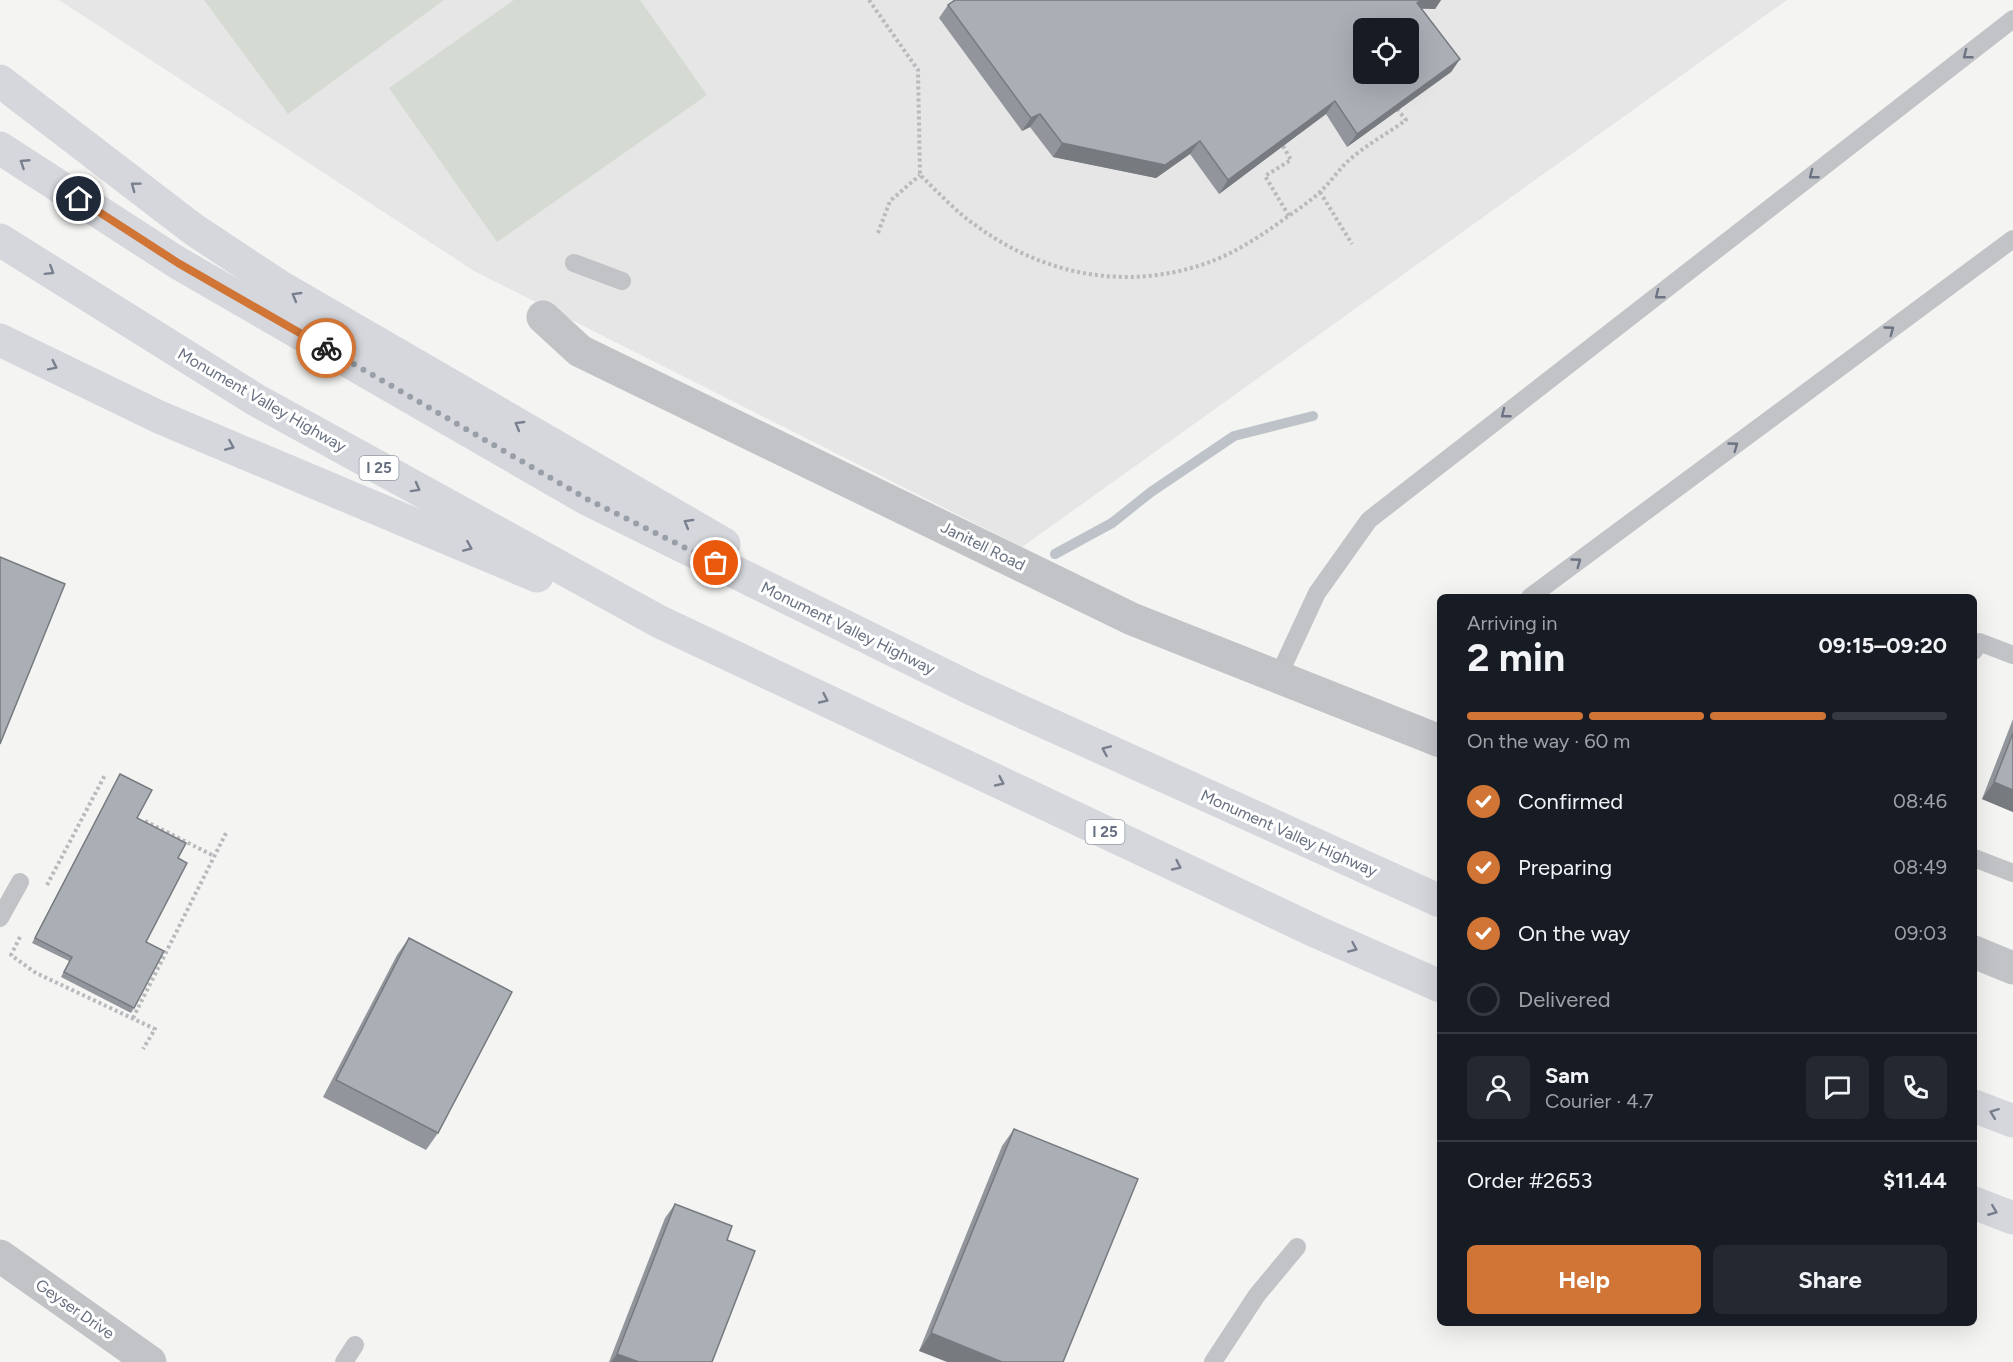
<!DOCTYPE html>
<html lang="en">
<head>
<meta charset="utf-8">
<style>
  body { margin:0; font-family:Figtree,sans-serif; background:#242831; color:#f1f3f6; height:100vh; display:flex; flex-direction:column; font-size:22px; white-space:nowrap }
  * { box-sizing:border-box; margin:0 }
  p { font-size:20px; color:#9ea1a6 }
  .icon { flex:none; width:33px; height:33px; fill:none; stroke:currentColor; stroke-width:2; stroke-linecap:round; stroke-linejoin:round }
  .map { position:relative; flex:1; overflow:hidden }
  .panel { position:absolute; left:1437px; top:594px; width:540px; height:732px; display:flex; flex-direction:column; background:#171b24; border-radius:9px; box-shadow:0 6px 24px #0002 }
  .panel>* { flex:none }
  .buttons { position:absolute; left:1353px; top:18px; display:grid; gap:12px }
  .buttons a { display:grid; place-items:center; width:66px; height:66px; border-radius:9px; background:#171b24; box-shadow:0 6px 24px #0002; font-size:30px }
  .pin { position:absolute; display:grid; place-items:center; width:51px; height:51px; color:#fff; margin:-26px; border:3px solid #fff; border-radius:50%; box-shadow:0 2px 6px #0007 }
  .courier { position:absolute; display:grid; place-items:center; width:60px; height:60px; margin:-30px; border:4px solid #d07536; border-radius:50%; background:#fff; color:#222; box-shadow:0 2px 8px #0007 }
  .head em { font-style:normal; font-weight:700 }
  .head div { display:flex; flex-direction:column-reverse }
  .head { display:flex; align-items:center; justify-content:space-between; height:102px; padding:0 30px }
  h1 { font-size:39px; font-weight:700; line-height:45px }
  .bar { display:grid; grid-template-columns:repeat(4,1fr); gap:9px 6px; align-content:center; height:72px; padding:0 30px }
  .bar i { height:8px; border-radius:4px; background:#363941 }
  .bar .on { background:#d07536 }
  .bar p { grid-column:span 4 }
  .line { display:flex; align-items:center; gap:15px; padding:0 30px; border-top:2px solid #363941 }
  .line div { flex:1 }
  .round { display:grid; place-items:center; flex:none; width:63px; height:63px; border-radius:9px; background:#242831 }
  ol { padding:0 30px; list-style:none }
  li { display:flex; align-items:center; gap:18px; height:66px }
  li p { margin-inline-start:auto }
  li .icon { padding:6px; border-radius:50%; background:#d07536; color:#fff; stroke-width:4 }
  li:last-child { color:#9ea1a6 }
  li i { width:33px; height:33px; border:3px solid #363941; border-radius:50% }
  .action { display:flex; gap:12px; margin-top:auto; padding:12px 30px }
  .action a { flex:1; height:69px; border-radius:9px; background:#d07536; color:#fff; font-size:24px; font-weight:700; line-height:69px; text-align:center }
  .action a+a { background:#242831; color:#f1f3f6 }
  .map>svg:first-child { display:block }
</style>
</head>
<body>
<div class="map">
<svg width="2013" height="1362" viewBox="0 0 2013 1362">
  <rect width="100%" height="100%" fill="#f4f5f2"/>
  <path fill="#e5e6e5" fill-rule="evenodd" d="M59,0H1787L1022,547L474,271ZM1364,28H1408V74H1364Z"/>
  <g fill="#d5dbd3">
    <path d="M204,0H444L288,114Z"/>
    <path d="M514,0H640L707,95L497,242L389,88Z"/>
  </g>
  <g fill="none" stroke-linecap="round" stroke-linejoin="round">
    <path stroke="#bdc3c9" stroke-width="10" d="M1055,554L1112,523L1151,492L1234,436L1313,416"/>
    <g stroke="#b8babd" stroke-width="4" stroke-dasharray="3 3" stroke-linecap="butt">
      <path d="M869,0L918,70L920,175C939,193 957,213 978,227C1046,276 1128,291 1207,263C1236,253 1265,233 1290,215C1300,208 1310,201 1319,193C1329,184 1337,172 1347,162C1364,146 1387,134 1406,120L1398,110"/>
      <path d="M1283,146L1291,160L1265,176L1289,216"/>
      <path d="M1320,192L1352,244"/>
      <path d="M878,233L890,201L920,175"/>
      <path d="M145,821L214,856"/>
      <path d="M47,885L105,775"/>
      <path d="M20,937L11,955L36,973L155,1029L143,1049"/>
      <path d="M133,1018L227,831"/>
    </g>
    <g stroke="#c1c3c7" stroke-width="18">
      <path d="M574,263L622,281"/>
      <path d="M1530,597L2013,239"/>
      <path d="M1974,651L1979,642L2013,655"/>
      <path d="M1278,677L1317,593L1369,520L2013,19"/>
      <path d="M1974,858L2013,873"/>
      <path d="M0,918L20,882"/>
      <path d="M344,1362L355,1345"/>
      <path d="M1213,1362L1257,1295L1297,1247"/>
    </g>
    <g stroke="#c1c3c7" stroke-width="33">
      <path d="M543,317L580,351L1132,619L1440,741"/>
      <path d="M1974,952L2013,968"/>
      <path d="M0,1256L150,1362"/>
    </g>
    <g stroke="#d5d7dc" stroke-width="33">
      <path d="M0,81L193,229L279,286L724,544"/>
      <path d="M0,148L178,263L587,499L974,690L1440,901"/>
      <path d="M0,240L256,400L660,622L1317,932L1440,986"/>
      <path d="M0,340L159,417L537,576"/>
      <path d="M1974,1106L2013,1121"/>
      <path d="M1974,1203L2013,1218"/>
    </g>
  </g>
  <g fill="#92969c">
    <path d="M955,0H1441L1435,9H1422L1460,59L1451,72L1347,147L1326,114L1219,194L1190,154L1156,178L1053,157L1030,127L1022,131L939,18L948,5Z"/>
    <path d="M2013,719V812L1982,799Z"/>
    <path d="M120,774L137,818L146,942L134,1008L131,1013L61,977L69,961L32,943Z"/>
    <path d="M409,938L438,1133L426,1150L323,1097L397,955Z"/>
    <path d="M1014,1129L1063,1362L919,1351L1002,1146Z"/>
    <path d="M675,1204L727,1240L712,1362H609L665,1218Z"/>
  </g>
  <g fill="#777a7f">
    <path d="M1421,0H1441L1435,9L1420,8L1417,3Z"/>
    <path d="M1460,59L1451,72L1347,147L1357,134Z"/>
    <path d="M1335,101L1326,114L1219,194L1228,180Z"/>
    <path d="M1040,114L1030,127L1022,131L1031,118Z"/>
    <path d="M1200,141L1190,154L1156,178L1053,157L1062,143Z"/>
    <path d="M1994,782L2013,790V812L1982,799Z"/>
    <path d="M931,1333L1002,1362H947L919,1351Z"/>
    <path d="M617,1354L639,1362H611Z"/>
  </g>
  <g fill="#aaaeb5" stroke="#777a7f" stroke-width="1.5" fill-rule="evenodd">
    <path d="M955,0H1421L1417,3L1460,59L1357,134L1335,101L1228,180L1200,141L1165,165L1062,143L1040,114L1031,118L948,5ZM1364,28H1408V74H1364Z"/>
    <path d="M0,557L65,584L0,744Z"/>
    <path d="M2013,733V790L1994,782Z"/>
    <path d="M120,774L152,790L137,818L186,843L178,858L187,863L146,942L164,951L134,1008L64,972L72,957L35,938Z"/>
    <path d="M409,938L512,992L438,1133L336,1080Z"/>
    <path d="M1014,1129L1138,1179L1063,1362H1002L931,1333Z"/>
    <path d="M675,1204L732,1226L727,1240L755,1251L712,1362H639L617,1354Z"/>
  </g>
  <defs><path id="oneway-chevron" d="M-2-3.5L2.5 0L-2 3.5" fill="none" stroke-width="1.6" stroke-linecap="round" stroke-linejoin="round" transform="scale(1.5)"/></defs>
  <g stroke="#6c7484">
    <use href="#oneway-chevron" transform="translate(1967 55) rotate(142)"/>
    <use href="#oneway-chevron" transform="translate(1813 175) rotate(142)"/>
    <use href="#oneway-chevron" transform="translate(1659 295) rotate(142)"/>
    <use href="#oneway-chevron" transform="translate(1890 330) rotate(-36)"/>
    <use href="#oneway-chevron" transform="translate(1505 414) rotate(142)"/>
    <use href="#oneway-chevron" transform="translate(1734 446) rotate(-36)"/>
    <use href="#oneway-chevron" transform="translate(1577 562) rotate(-36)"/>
  </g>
  <g stroke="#787f8e">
    <use href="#oneway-chevron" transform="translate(24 163) rotate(-147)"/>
    <use href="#oneway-chevron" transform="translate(135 186) rotate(-143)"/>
    <use href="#oneway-chevron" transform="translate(50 271) rotate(32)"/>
    <use href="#oneway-chevron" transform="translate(296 296) rotate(-150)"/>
    <use href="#oneway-chevron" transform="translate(53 366) rotate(26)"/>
    <use href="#oneway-chevron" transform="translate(519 425) rotate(-150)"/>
    <use href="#oneway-chevron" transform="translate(230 446) rotate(23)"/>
    <use href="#oneway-chevron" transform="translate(416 488) rotate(29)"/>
    <use href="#oneway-chevron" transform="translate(688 523) rotate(-150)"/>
    <use href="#oneway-chevron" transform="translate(468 547) rotate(23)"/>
    <use href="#oneway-chevron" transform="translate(824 699) rotate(25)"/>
    <use href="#oneway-chevron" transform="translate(1106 750) rotate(-156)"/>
    <use href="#oneway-chevron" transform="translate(1000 782) rotate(25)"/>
    <use href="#oneway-chevron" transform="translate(1177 866) rotate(25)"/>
    <use href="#oneway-chevron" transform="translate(1353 948) rotate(24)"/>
    <use href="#oneway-chevron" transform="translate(1994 1113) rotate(-159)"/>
    <use href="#oneway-chevron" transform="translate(1993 1211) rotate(22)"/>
  </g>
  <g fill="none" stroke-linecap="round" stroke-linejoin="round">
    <path stroke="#989fa8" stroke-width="6" stroke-dasharray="0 10.8" d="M326,348L587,499L716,563"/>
    <path stroke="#d07536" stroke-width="8" d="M79,199L178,263L326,348"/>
  </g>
  <g text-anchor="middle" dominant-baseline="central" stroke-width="6" stroke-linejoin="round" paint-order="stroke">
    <g fill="#fff" stroke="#959ba6" stroke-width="1.5">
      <rect x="359.5" y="456" width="39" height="24" rx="4.5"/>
      <rect x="1085.5" y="820" width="39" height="24" rx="4.5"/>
    </g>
    <g font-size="15" font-weight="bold" fill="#677080">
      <text x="379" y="468">I 25</text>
      <text x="1105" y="832">I 25</text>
    </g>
    <g font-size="16" fill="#677080" stroke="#fff">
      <text transform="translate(262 400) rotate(30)">Monument Valley Highway</text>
      <text transform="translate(983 546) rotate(26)">Janitell Road</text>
      <text transform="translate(848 628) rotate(26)">Monument Valley Highway</text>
      <text transform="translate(1289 833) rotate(24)">Monument Valley Highway</text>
      <text transform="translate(75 1309) rotate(35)">Geyser Drive</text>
    </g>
  </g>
</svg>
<div class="buttons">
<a><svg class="icon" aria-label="locate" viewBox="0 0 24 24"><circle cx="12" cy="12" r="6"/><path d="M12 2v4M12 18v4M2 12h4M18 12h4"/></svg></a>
</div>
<div class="pin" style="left:716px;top:563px;background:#ea580c"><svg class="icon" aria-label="bag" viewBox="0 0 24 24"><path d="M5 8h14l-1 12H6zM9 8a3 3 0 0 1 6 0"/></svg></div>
<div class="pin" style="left:79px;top:199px;background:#1f2937"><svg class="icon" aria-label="home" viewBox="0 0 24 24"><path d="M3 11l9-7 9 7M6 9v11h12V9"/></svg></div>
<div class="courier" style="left:326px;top:348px"><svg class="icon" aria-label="bike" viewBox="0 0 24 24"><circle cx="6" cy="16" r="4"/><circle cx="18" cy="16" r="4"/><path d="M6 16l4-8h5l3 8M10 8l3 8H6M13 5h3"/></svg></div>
<section class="panel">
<div class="head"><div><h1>2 min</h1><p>Arriving in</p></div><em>09:15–09:20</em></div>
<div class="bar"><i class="on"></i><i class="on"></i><i class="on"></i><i></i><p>On the way · 60 m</p></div>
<ol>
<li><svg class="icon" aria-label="check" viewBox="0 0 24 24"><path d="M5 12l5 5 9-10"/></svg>Confirmed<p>08:46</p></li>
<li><svg class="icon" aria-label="check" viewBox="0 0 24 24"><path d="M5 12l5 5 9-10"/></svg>Preparing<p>08:49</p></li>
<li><svg class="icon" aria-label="check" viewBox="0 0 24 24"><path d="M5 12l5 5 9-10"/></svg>On the way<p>09:03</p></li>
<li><i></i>Delivered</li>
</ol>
<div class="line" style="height:108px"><a class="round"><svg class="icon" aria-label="person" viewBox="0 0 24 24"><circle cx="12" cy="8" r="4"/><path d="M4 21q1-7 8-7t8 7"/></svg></a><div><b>Sam</b><p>Courier · 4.7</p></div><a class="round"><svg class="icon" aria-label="chat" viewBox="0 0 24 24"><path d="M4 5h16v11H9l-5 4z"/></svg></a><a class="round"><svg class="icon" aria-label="phone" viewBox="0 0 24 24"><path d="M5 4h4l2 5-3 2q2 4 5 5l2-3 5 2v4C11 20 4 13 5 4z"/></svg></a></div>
<div class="line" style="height:78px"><div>Order #2653</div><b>$11.44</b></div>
<div class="action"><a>Help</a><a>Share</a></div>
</section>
</div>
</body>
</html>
